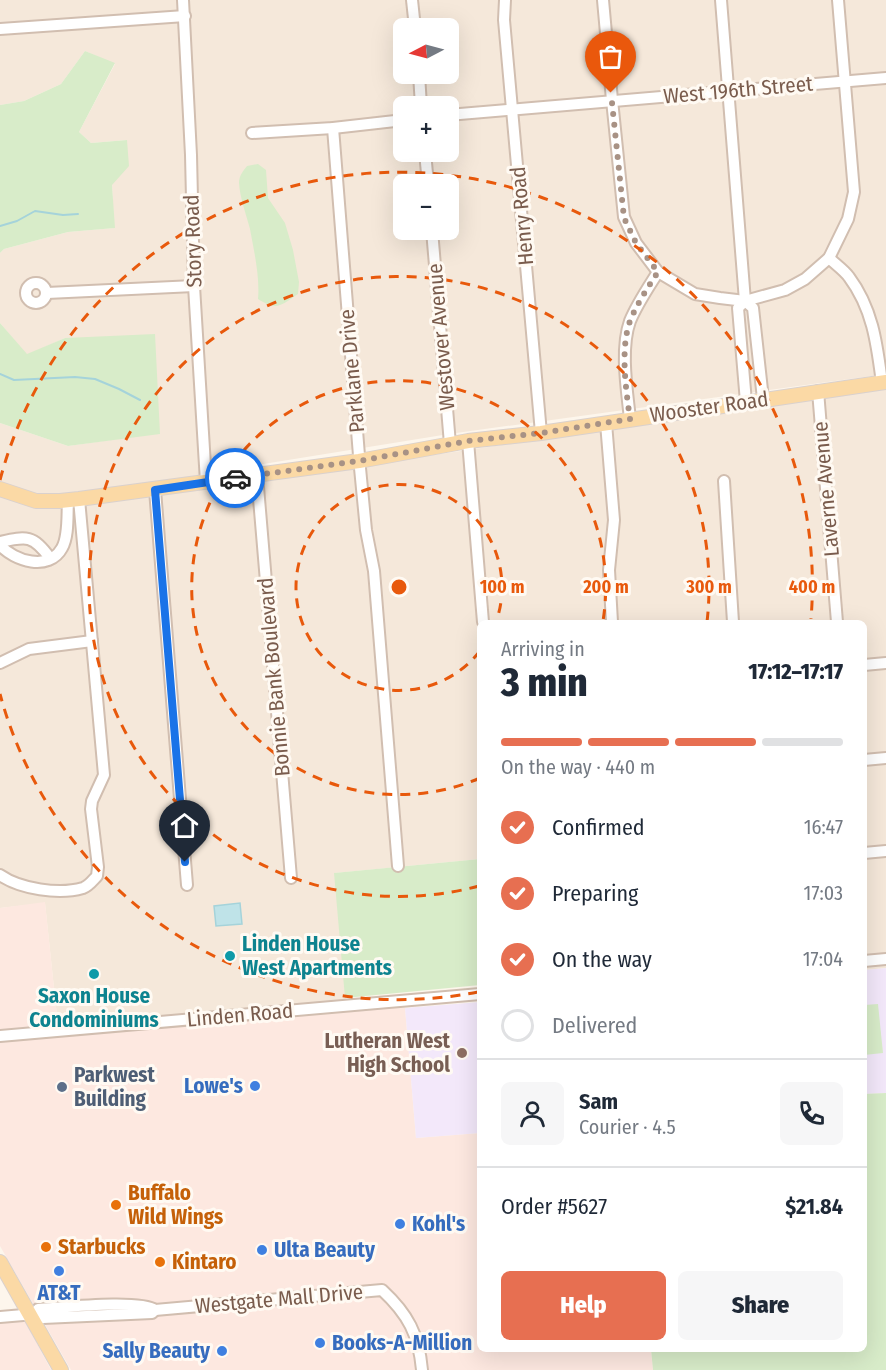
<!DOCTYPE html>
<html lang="en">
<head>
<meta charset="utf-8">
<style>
  body { margin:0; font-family:"Fira Sans Condensed",sans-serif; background:#f6f6f7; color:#1f2937; height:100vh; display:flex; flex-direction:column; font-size:22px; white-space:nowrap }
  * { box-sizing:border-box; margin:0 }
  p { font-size:20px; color:#747a83 }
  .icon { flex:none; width:33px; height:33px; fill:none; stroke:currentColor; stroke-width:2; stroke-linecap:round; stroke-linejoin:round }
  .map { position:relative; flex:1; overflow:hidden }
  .side { position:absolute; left:477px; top:620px; width:390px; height:732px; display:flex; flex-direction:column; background:#fff; border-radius:9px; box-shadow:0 6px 24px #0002 }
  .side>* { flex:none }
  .needle { width:39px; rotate:264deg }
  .tools { position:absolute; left:393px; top:18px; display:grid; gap:12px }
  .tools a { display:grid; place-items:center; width:66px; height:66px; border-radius:9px; background:#fff; box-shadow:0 6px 24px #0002; font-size:30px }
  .pin { position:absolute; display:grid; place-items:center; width:51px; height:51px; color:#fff; margin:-62px -26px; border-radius:50% 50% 50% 0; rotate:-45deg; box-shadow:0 0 6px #0007 }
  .pin .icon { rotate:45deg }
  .courier { position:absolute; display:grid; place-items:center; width:60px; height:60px; margin:-30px; border:4px solid #1a73e8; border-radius:50%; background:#fff; color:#222; box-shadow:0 2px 8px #0007 }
  .overview em { font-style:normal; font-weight:800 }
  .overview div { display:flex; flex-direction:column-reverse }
  .overview { display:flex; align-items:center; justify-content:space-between; height:102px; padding:0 24px }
  h1 { font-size:39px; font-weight:800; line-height:45px }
  .bar { display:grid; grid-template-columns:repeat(4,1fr); gap:9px 6px; align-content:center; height:72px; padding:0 24px }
  .bar i { height:8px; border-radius:4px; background:#e0e1e3 }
  .bar .active { background:#e76f51 }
  .bar p { grid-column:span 4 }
  .line { display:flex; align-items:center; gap:15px; padding:0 24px; border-top:2px solid #e0e1e3 }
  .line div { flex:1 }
  .round { display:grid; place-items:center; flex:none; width:63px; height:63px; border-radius:9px; background:#f6f6f7 }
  ol { padding:0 24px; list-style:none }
  li { display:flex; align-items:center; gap:18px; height:66px }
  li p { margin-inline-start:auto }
  li .icon { padding:6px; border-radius:50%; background:#e76f51; color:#fff; stroke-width:4 }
  li:last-child { color:#747a83 }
  li i { width:33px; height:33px; border:3px solid #e0e1e3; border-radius:50% }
  .action { display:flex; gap:12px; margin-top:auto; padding:12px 24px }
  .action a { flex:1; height:69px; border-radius:9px; background:#e76f51; color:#fff; font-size:24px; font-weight:800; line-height:69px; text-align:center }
  .action a+a { background:#f6f6f7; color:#1f2937 }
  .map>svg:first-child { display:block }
</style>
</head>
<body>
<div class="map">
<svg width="886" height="1370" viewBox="0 0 886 1370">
  <rect width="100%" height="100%" fill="#fdf6ec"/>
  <g fill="#f5e8da" fill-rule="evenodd">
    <path d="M0,0H179L199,479L72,496H36L0,484V423L68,446L160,433L65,338L27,355L0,323V253L4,249L68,232L114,228L112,184L127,140L91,143L79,132L115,64L85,51L61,84L24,101L0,105Z"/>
    <path d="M189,0H886V374L449,434L214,472L210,470L208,465ZM404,28H448V74H404ZM404,106H448V152H404ZM404,184H448V230H404Z"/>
    <path d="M886,389V968L864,970V622H480V859L335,873L346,1001L58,1026L45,903L0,908V496L85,505L166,494Z"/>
  </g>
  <g fill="#fde8e0">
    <path d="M45,902L58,1026L0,1031V908Z"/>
    <path d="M399,1007L405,1008L416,1138L480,1133V1348L651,1349L653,1370H71L0,1246V1042L213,1022Z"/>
    <path d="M24,1319L51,1370H0V1321Z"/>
  </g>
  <g fill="#f3e8fa">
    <path d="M886,968V1093L864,1094V970Z"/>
    <path d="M480,1002V1133L416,1138L405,1008Z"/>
  </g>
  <g fill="#d8ecc9">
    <path d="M85,51L115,63L79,132L91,143L127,140L129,166L112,185L115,228L68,232L4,249L0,253V105L24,101L61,84Z"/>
    <path d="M258,164L266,170L268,198L285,223L293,250L299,282L298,294C280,306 277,311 258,299C260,277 254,251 250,229C246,214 240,198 239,183C239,176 243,171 247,166Z"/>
    <path d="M0,323L27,354L65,338L155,334L160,434L68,446L0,423Z"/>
    <path d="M480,859V985L345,998L334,873Z"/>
    <path d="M878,1004L883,1053L864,1055V1005Z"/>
    <path d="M886,1093V1370H653L651,1349L864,1348V1094Z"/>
  </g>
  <path fill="#bfe3e8" stroke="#a5d3da" stroke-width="1.5" d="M240,903L242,924L216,926L214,906Z"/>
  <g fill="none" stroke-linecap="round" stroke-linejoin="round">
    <g stroke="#a5d3da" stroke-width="2">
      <path d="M0,226L17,221L35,211L63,215L78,214"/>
      <path d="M0,374L14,380L75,377L95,379L119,389L140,400"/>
    </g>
    <g stroke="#d1beb0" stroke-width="14">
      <g id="minor">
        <path d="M183,0L191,155L194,286L206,482"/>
        <path d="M412,0L415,28"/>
        <path d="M505,0L504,20L541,433"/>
        <path d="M603,0L612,100L624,217L636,243L658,272L695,294L720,298L745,301L785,290L805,279L829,258L848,219L854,192L838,0"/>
        <path d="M721,0L745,301L753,308L763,399"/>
        <path d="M0,29L185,16"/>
        <path d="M419,74L421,106"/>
        <path d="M448,115L886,78"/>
        <path d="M333,128L360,468L366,530L374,571L398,866"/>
        <path d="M252,133L333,128L404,120"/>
        <path d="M425,152L428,184"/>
        <path d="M432,230L450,444"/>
        <path d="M829,258C835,264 844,270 849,277C873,309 877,345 882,383"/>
        <circle cx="36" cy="293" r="10"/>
        <path d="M47,293L194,286"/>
        <path d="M745,301L738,308L746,402"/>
        <path d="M818,391L837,622"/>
        <path d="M630,419C627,390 620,349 630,321C637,304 648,288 658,272"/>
        <path d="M606,423L614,520L609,570L612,622"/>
        <path d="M468,441L483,622"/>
        <path d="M257,475L291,878"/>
        <path d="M724,481L733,622"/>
        <path d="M155,490L187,885"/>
        <path d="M0,542C27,536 33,535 50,558"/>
        <path d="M0,545C14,561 49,572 62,548C69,536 67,514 68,501"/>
        <path d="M0,663L29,649L92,641"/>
        <path d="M864,665L886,663"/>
        <path d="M864,760L886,758"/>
        <path d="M864,853L886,851"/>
        <path d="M0,875C20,889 59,895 83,888C89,886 93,880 97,876L98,867L91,809L92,801L104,775L79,499"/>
        <path d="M864,961L886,959"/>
        <path d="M0,1036L480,994"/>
        <path d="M155,1310L382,1290C408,1314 419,1335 422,1370"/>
        <path d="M0,1317L35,1314L39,1317L43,1318L152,1313L155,1310C139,1299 60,1308 38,1309L35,1314"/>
      </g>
    </g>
    <g stroke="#dad1cd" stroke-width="16">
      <g id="major">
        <path d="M0,489L36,501H60L79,499L359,461L468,441L541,433L886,382"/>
        <path d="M0,1262L61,1370"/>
      </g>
    </g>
    <use href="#minor" stroke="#fff" stroke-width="10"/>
    <use href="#major" stroke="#fbd9a5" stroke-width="14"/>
  </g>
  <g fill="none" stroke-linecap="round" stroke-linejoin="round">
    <path stroke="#a89285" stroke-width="6" stroke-dasharray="0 10.8" d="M235,478L359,461L468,441L541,433L630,419C626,390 620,349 630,321C637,304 648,287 658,272L636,243L624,218L611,93"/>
    <path stroke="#1a73e8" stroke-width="8" d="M185,862L155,490L235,478"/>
  </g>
  <g fill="none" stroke="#e8590c" stroke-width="3" stroke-dasharray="10 8">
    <path d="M480 651A103 103 0 1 1 496 622"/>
    <path d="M480 778A207 207 0 1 1 603 621"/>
    <path d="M479 886A310 310 0 1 1 707 622"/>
    <path d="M478 992A413 413 0 0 1 0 694M0 480A413 413 0 0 1 811 619"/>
  </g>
  <g fill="#0f9aa8" stroke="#fffaf3" stroke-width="2">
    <circle cx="230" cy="956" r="6"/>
    <circle cx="94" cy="974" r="6"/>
  </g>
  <circle fill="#8d6e63" stroke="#fffaf3" stroke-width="2" cx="462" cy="1053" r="6"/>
  <g fill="#3f7fe0" stroke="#fffaf3" stroke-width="2">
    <circle cx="255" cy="1086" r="6"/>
    <circle cx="400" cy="1224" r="6"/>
    <circle cx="262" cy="1250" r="6"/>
    <circle cx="59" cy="1271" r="6"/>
    <circle cx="320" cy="1343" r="6"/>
    <circle cx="222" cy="1351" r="6"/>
  </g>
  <circle fill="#5c6f8a" stroke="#fffaf3" stroke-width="2" cx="62" cy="1087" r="6"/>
  <g fill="#e8710a" stroke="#fffaf3" stroke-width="2">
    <circle cx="116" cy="1205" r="6"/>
    <circle cx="46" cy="1247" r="6"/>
    <circle cx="160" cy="1262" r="6"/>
  </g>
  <g text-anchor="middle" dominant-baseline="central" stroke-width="6" stroke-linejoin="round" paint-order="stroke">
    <g font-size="21" fill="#7a5c4d" stroke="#fffaf3">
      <text transform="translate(738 90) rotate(-5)">West 196th Street</text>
      <text transform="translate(522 216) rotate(-95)">Henry Road</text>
      <text transform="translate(193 241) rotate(-92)">Story Road</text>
      <text transform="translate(441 337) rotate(-95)">Westover Avenue</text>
      <text transform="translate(352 371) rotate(-95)">Parklane Drive</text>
      <text transform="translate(709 407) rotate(-8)">Wooster Road</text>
      <text transform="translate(826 489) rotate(-95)">Laverne Avenue</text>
      <text transform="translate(274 677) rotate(-95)">Bonnie Bank Boulevard</text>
      <text transform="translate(240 1015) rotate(-5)">Linden Road</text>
      <text transform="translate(279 1299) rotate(-5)">Westgate Mall Drive</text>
    </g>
    <g font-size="21" font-weight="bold" fill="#0d838f" stroke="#fffaf3" text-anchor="start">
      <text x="242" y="944">Linden House<tspan x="242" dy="24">West Apartments</tspan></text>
      <text x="94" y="996" text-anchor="middle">Saxon House<tspan x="94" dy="24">Condominiums</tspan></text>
    </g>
    <g font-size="21" font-weight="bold" fill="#785e54" stroke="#fffaf3" text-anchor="end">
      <text x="450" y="1041">Lutheran West<tspan x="450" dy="24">High School</tspan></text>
    </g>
    <g font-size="21" font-weight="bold" fill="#4e5e75" stroke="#fffaf3" text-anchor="start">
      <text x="74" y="1075">Parkwest<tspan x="74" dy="24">Building</tspan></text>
    </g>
    <g font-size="21" font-weight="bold" fill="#366cbe" stroke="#fffaf3" text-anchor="start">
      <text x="243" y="1086" text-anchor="end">Lowe's</text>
      <text x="412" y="1224">Kohl's</text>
      <text x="274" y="1250">Ulta Beauty</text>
      <text x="59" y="1293" text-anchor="middle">AT&amp;T</text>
      <text x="332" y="1343">Books-A-Million</text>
      <text x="210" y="1351" text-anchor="end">Sally Beauty</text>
    </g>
    <g font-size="21" font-weight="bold" fill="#c56008" stroke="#fffaf3" text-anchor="start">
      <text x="128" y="1193">Buffalo<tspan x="128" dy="24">Wild Wings</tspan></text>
      <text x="58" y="1247">Starbucks</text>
      <text x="172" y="1262">Kintaro</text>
    </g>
  </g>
  <circle cx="399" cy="587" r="9" fill="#e8590c" stroke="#fffaf3" stroke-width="3"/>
  <g font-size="18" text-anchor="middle" font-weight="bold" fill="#e8590c" stroke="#fffaf3" stroke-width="6" stroke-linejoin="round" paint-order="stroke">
    <text x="502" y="593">100 m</text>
    <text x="606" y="593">200 m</text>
    <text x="709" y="593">300 m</text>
    <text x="812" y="593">400 m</text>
  </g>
</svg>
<div class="tools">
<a><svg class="needle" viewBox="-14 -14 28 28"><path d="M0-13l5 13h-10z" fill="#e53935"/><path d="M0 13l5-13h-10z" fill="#747a83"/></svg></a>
<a>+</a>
<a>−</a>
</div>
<div class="pin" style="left:611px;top:93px;background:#ea580c"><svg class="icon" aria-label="bag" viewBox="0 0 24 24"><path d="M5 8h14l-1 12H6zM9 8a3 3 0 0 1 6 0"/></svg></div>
<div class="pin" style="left:185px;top:862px;background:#1f2937"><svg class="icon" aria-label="home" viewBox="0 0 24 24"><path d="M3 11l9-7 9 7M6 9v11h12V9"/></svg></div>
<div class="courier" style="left:235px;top:478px"><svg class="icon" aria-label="car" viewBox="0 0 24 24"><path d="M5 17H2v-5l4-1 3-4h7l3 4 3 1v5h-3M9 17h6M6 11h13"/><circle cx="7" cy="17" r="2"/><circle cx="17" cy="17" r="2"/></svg></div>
<section class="side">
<div class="overview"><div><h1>3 min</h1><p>Arriving in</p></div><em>17:12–17:17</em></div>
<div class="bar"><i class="active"></i><i class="active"></i><i class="active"></i><i></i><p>On the way · 440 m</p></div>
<ol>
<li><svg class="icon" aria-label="check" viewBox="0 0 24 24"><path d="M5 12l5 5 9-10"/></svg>Confirmed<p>16:47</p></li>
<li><svg class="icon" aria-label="check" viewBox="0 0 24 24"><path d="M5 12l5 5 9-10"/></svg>Preparing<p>17:03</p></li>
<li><svg class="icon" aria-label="check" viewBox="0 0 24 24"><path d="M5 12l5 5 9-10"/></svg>On the way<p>17:04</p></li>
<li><i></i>Delivered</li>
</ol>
<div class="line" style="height:108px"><a class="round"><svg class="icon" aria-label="person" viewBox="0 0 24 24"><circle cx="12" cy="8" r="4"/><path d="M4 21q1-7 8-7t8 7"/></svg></a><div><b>Sam</b><p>Courier · 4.5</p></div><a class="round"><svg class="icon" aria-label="phone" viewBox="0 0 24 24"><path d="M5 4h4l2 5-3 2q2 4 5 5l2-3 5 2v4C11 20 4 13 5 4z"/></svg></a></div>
<div class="line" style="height:78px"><div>Order #5627</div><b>$21.84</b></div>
<div class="action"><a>Help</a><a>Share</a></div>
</section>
</div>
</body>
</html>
